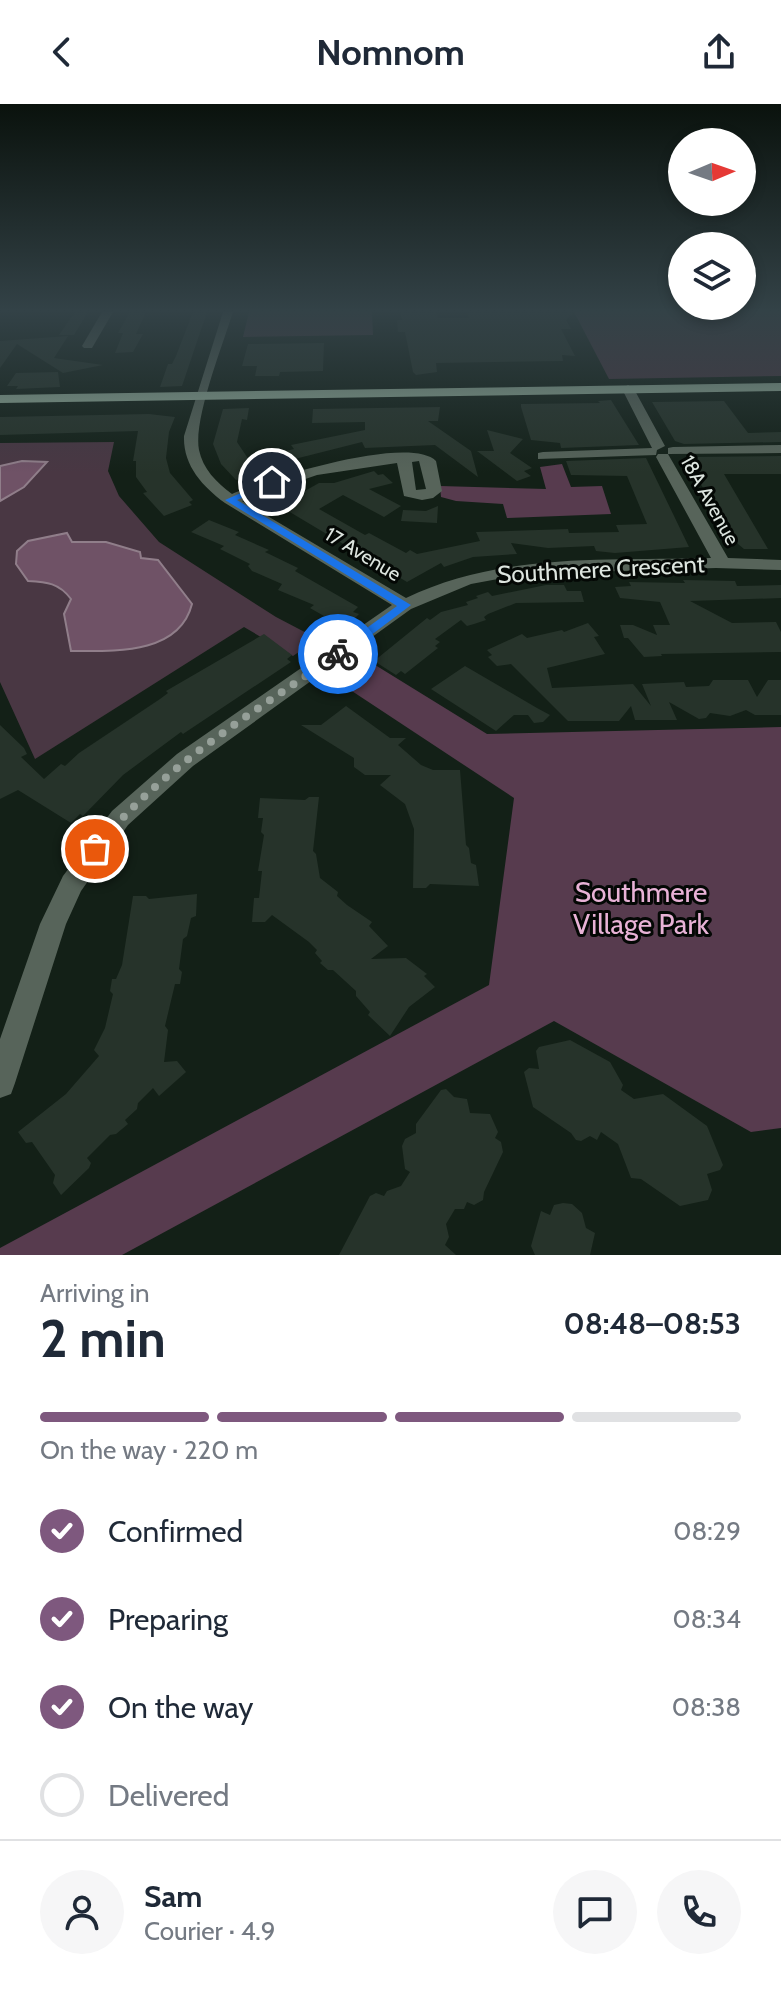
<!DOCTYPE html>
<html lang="en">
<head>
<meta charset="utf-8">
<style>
  body { margin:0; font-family:Cabin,sans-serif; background:#f6f6f7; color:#1f2937; height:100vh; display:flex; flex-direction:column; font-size:30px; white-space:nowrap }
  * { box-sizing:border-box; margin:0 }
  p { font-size:26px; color:#747a83 }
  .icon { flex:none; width:44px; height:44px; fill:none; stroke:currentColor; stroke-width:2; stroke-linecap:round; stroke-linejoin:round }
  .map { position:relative; height:1151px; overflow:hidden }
  .side { display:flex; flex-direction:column; background:#fff; flex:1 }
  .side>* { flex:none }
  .needle { width:52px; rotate:88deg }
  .controls { position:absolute; left:668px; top:24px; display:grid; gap:16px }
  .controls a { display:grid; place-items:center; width:88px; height:88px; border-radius:50%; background:#fff; box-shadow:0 4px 12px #0003; font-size:40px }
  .pin { position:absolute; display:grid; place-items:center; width:68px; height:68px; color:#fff; margin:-34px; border:4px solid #fff; border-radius:50%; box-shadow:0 2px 8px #0007 }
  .courier { position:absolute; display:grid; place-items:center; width:80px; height:80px; margin:-40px; border:6px solid #1a73e8; border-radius:50%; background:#fff; color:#222; box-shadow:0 2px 10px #0007 }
  .overview em { font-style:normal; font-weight:700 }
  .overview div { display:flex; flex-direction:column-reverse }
  .overview { display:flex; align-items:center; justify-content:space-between; height:136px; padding:0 40px }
  h1 { font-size:52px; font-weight:700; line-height:60px }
  .bar { display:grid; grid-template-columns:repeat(4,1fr); gap:12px 8px; align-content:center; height:96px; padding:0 40px }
  .bar i { height:10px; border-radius:6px; background:#e0e1e3 }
  .bar .on { background:#7e587e }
  .bar p { grid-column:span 4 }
  .line { display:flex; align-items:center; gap:20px; padding:0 40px; border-top:2px solid #e0e1e3 }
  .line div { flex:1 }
  .round { display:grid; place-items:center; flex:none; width:84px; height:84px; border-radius:42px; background:#f6f6f7 }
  ol { padding:0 40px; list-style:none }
  li { display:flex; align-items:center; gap:24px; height:88px }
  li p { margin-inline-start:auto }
  li .icon { padding:8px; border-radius:50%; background:#7e587e; color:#fff; stroke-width:4 }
  li:last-child { color:#747a83 }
  li i { width:44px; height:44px; border:4px solid #e0e1e3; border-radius:50% }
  header { display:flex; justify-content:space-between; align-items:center; height:104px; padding:0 40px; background:#fff; font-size:36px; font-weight:700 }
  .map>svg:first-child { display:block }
</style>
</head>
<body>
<header><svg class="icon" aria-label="back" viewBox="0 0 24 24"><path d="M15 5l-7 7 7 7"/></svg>Nomnom<svg class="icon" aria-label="share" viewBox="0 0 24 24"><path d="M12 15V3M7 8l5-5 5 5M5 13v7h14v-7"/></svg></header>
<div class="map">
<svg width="781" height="1151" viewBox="0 0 781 1151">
  <rect width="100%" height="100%" fill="#132017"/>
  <g fill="#493743">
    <path d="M249,208H372L373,231L243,233Z"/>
    <path d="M574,208H781V272L609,275Z"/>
    <path d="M114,338L108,367L119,392L159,438L276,513L318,535L293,552L244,523L35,655L0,578V339Z"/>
  </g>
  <g fill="#573b4e">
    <path d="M562,360L571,383L602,382L611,410L507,414L503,400L456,397L441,393L440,382L546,385L540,363Z"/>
    <path d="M346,543L487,630L781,623V1024L751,1028L554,917L122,1151H0V1144L489,881L514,694L317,564Z"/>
  </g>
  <g fill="#6f5266" stroke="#907e8a" stroke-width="2">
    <path d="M22,357L47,358L24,383L0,397V362Z"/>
    <path d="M67,429L72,438H106L140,448L141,454L158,456L192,500C179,551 114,547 71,547L64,510L71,495C59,479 47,478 28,477L16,460L17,447L28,437Z"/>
  </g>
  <g fill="#26332a">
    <path d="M75,208H88L74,231H59Z"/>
    <path d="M130,208H146L136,230H143L133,248L115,249L123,229H118Z"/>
    <path d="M193,208H207L182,282L160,283L168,260H172L176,252Z"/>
    <path d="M400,208H436L438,214H469L467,208H574L566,216L571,225H561L575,252L562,251L563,257L436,259L437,268L416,271L413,268L405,228H398L397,216H402Z"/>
    <path d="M68,232L54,254L103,261L63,269L17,240L0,264V237Z"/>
    <path d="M324,239L323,267L280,268L279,272H255L257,262H242L248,240Z"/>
    <path d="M58,268L60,283L16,285L18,282H7L16,269Z"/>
    <path d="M611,296L639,341L561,344L560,339L531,336L521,303V300L600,299L598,297Z"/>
    <path d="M724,297L748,329L781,328V338L684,340L675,337L652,298Z"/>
    <path d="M440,303L438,317H428L471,347L478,373L435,341L365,344L362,338L275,360L273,350L294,345L291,341L365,326V318L312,319L313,305Z"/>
    <path d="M249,304L247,316L242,315L237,338L259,371L236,376L221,360L213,340L223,305Z"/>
    <path d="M149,310L175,313L169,328L166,354L170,369L193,396L189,398L192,401L164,412L143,389L147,388L136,373V357H133L138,327L0,331V313Z"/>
    <path d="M487,326L523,335L510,349L532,364L524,367L531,372L517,377L477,347H494Z"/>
    <path d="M781,352V370H724L768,445H744L738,440L708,393L689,359H694L691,353Z"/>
    <path d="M646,354L689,443L615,449L596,447L594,442L548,444L511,439L517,450L473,453L444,463L441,459L407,478L268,395L294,382L303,388L319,379H334L374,367L378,371L383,370L393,379L369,385L401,402L384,413L343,391L319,405L365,431L369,429L406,449L410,446L417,450L480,437L476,428L568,425L569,429L619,428L616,421L647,420L627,372L571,371L566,357Z"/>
    <path d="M438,402L437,419L401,417L403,406L426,407Z"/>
    <path d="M209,416L239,428L235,431L269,446L265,448L298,464L295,467L358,503L353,508L359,510L345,524L310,504L314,501L278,486L282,480L252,467L248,462L250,460L220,445L224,442L191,428Z"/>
    <path d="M683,476L735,477L737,482L781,481V494L690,497L732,519L776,518L781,528V548L661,550L662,552L644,553L628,534H624L620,521H633L657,531L653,521H670L660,498L620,494L615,483L631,482L629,478L685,479Z"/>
    <path d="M546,481H564L567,487H581L584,498L516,499L488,510L484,513L486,516L474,520L467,522L461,516L435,535L440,538L435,542L438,544L405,570L401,567L396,571L374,557L427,514L430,516L441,508L468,501L466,498L478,494L476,492L488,488L492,492Z"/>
    <path d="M588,519L599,532L594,533L605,550L547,564L552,584L633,580L651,602L642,580L684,578L686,583L709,582L713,576H748L757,593L768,576H781V611H755L746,606L730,612L710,609L706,614L699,615L669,598L677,616H635L631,602L619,617H568L511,560L497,562L488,553L492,551L487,546L522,530L527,534L562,526L564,528Z"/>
    <path d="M264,530L292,551L287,555L291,558L183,630L181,628L123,671L83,712L80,710L71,719L18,686L0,695V621L24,644L27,650L21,653L44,675L61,660L65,662L79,649L160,595L168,589L166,587Z"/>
    <path d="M465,562L537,604L550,611L543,618L534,619L528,611H514L496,627L431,585Z"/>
    <path d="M346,602L390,634H406L398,641L421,661L433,666H460L466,741L469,744L471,759L476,761L479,782L430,780L426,784H413L414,725L405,700L380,681L391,671H365L354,663V654L301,621H321Z"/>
    <path d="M309,693H319L313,747L316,750L320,774L338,788L337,792L347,801L372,818L369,822L388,842L371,855L406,854L427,870L424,872L435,883L409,903L390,932L368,911L370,908L356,892V887L333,866H328L320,859L322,857L315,849L317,846L309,838L272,811L265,818H252L254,794H259L262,767H258L264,731L261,728L263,714H258L260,694L305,696Z"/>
    <path d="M197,790L196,812L191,814L187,832L183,835L179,865L182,868L180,880H175L165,922L168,926L164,958L177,957L186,968L159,992L153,984L138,999L137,1005L125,1016L128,1020L116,1030L110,1031L87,1054L91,1059L89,1064L61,1091L53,1079L55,1071L32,1038L26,1039L18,1028L66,990L99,952L94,946L105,924L113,890L110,887L112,875H116L122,861L133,792H146L149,795Z"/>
    <path d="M570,936L610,958L623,981L621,986L634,995L663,990L707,1022L723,1061L720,1066L707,1070L712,1086L708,1096L680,1102L641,1075L631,1074L618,1040L601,1028L597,1036L590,1032L581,1037L576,1036L571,1029L533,1003L524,968L529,964L539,965L536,947L539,943Z"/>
    <path d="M446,985L454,993L467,995L470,1009L490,1010L498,1028L495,1034L501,1038L503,1048L484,1088L483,1096L474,1101L467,1098L464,1105H455L446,1120L449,1133L445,1141L456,1151H339L370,1092L376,1089L384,1092L387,1087L401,1082L410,1068L405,1065L402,1042L405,1035L416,1029V1020L441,986Z"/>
    <path d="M563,1099L572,1100L582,1109L586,1124L595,1129L590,1151H535L531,1142L541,1107L550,1111L554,1101Z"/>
  </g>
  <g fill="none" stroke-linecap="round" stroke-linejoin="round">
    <g fill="#57645a" fill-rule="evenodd">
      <path d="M102,208H113L92,244H84L82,242Z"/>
      <path d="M223,208H233C223,240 193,316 199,346C203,365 216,378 232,390C266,375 409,330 436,357L442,387L433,394L422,396L404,392L397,359L317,371L242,397L406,494C501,448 607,457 711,454L656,353L658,350H668V344L673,343L781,341V349L668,350L728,454L781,456V466L716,464L525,470L471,480L411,505L193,662L128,721L81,787L66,820L15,979L11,990L0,994V935L40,820L63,772L112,707L177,650L392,501L225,399C202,382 183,361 184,332ZM419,357L426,385L416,386L412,358Z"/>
      <path d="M628,281L634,285L665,342L657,346L656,351L538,355V349L543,348L652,344L622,285Z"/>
    </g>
    <path fill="#93ad99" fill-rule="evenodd" d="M781,279V287L0,299V291Z"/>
  </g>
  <linearGradient id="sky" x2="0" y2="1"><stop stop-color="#0a120d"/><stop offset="0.56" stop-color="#334247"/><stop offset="1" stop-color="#334247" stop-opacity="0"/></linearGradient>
  <rect width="781" height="369" fill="url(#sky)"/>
  <path fill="#1a73e8" d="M272,375L276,380L237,396L411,501L342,553L331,550L397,502L225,396Z"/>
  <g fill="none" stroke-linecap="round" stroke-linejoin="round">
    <path stroke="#96a099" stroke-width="8" stroke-dasharray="0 14.4" d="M95,745C164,661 250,611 338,550"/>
  </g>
  <g text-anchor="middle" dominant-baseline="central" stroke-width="6" stroke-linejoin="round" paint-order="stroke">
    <g font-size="20" fill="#dde5df" stroke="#040805">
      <text transform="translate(710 396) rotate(61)">18A Avenue</text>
      <text transform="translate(363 450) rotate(31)">17 Avenue</text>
    </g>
    <g font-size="24" fill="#dde5df" stroke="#040805">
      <text transform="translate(601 465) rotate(-3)">Southmere Crescent</text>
    </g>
    <g font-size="28" fill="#e8b2d6" stroke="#040805">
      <text x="641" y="788">Southmere<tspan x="641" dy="32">Village Park</tspan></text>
    </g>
  </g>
</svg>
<div class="controls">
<a><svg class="needle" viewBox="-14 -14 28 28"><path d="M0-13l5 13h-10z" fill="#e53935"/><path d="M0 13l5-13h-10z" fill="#747a83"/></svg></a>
<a><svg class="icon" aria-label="layers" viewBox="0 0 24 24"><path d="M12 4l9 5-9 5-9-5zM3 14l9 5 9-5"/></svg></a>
</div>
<div class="pin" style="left:95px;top:745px;background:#ea580c"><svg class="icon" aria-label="bag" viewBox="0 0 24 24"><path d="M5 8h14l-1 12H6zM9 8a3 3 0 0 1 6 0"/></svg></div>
<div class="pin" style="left:272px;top:378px;background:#1f2937"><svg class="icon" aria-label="home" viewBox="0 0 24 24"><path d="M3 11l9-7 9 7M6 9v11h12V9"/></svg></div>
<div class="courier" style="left:338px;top:550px"><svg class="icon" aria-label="bike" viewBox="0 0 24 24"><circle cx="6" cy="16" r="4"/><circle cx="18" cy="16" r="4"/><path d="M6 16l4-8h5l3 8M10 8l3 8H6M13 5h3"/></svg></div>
</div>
<section class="side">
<div class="overview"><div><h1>2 min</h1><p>Arriving in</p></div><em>08:48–08:53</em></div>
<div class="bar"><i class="on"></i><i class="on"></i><i class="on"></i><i></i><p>On the way · 220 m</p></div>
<ol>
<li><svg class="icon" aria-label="check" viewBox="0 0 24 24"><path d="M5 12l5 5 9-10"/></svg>Confirmed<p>08:29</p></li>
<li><svg class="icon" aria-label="check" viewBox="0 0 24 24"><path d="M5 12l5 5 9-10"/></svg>Preparing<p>08:34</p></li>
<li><svg class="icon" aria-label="check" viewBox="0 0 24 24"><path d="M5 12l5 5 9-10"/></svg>On the way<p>08:38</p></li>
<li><i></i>Delivered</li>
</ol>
<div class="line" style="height:144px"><a class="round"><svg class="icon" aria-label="person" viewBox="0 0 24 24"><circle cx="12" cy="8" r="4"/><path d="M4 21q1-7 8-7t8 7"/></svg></a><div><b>Sam</b><p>Courier · 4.9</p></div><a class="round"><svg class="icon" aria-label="chat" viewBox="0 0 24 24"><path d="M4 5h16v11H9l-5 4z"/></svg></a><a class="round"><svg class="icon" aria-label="phone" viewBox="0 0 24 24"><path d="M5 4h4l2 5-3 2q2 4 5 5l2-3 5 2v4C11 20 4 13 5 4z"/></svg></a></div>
</section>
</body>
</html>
